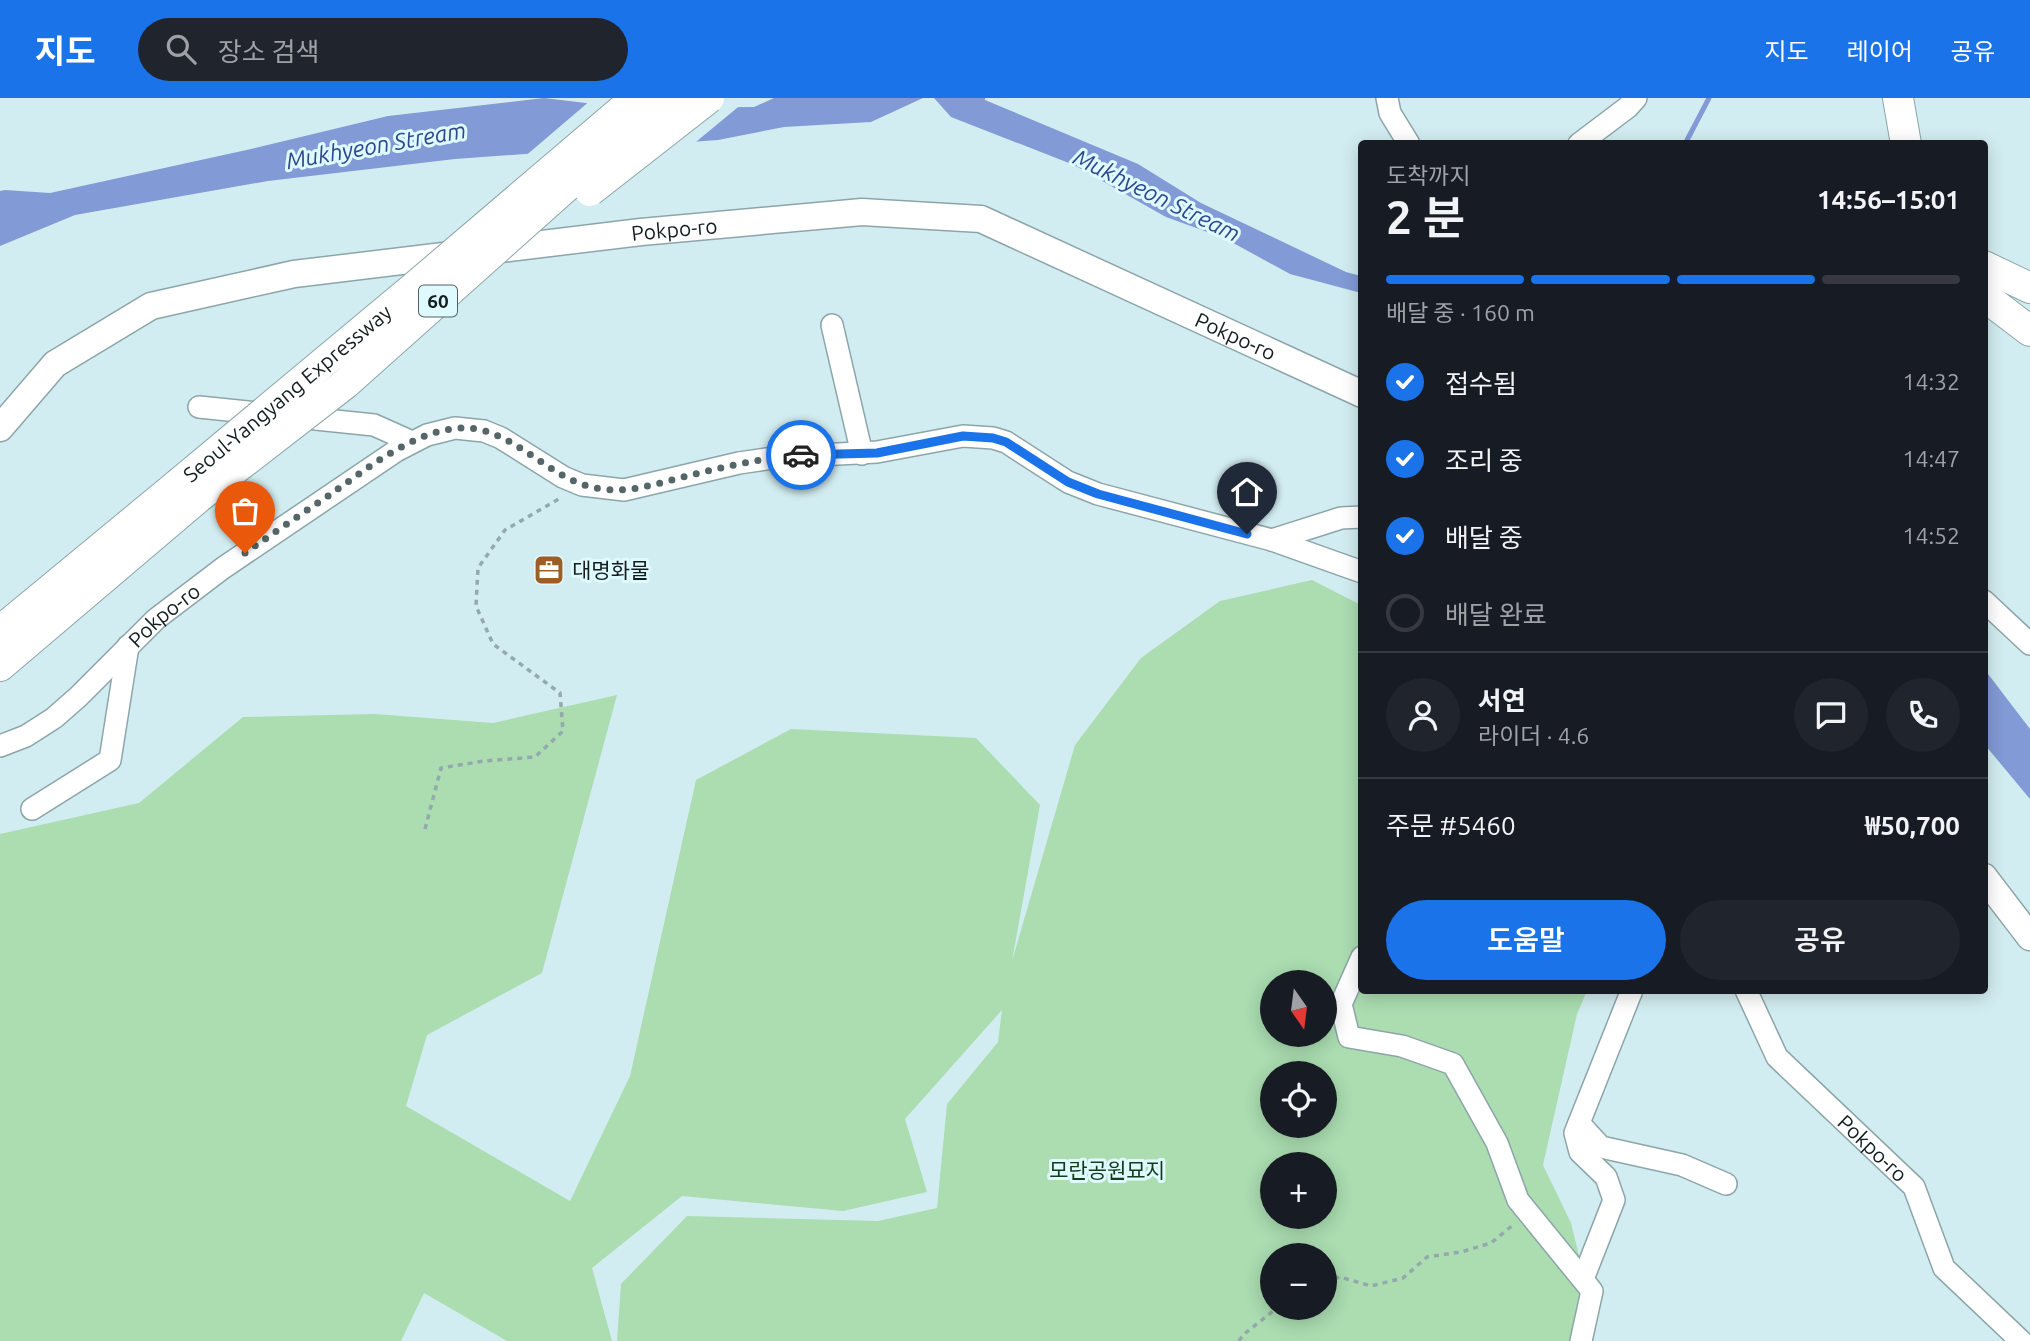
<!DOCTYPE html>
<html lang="ko">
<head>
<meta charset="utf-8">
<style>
  body { margin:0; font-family:Ubuntu,"Noto Sans KR",sans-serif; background:#20242c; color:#f1f3f6; height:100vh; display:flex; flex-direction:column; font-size:26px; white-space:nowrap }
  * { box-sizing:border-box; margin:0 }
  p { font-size:23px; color:#9ea1a6 }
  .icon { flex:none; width:38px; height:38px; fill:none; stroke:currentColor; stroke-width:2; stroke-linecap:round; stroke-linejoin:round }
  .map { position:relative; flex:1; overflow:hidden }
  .details { position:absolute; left:1358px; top:42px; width:630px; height:854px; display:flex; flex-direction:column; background:#171b24; border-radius:7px; box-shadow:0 4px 18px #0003 }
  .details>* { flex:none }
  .needle { width:46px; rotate:166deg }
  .fabs { position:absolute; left:1260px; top:872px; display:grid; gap:14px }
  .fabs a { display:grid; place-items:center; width:77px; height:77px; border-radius:50%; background:#171b24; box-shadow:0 4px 18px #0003; font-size:35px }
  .pin { position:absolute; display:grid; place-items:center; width:60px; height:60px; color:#fff; margin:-72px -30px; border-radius:50% 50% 50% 0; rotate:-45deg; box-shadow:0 0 7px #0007 }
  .pin .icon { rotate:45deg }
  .courier { position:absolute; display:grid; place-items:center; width:70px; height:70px; margin:-35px; border:5px solid #1a73e8; border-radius:50%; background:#fff; color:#222; box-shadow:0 2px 9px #0007 }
  .summary em { font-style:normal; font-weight:600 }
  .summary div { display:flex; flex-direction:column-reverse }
  .summary { display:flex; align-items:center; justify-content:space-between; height:119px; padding:0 28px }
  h1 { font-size:46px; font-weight:600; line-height:52px }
  .bar { display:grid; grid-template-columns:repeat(4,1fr); gap:10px 7px; align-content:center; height:84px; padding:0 28px }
  .bar i { height:9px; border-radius:5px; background:#363941 }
  .bar .selected { background:#1a73e8 }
  .bar p { grid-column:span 4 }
  .line { display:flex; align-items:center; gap:18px; padding:0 28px; border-top:2px solid #363941 }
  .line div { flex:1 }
  .round { display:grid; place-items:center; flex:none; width:74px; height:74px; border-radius:37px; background:#20242c }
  ol { padding:0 28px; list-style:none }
  li { display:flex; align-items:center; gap:21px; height:77px }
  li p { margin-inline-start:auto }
  li .icon { padding:7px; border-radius:50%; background:#1a73e8; color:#fff; stroke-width:4 }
  li:last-child { color:#9ea1a6 }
  li i { width:38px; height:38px; border:4px solid #363941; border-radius:50% }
  .button { display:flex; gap:14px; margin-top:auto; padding:14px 28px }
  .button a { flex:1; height:80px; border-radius:42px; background:#1a73e8; color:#fff; font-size:28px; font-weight:600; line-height:80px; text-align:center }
  .button a+a { background:#20242c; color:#f1f3f6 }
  header { display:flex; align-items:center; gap:42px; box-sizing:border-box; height:98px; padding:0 35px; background:#1a73e8; color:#fff }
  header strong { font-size:33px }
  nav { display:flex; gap:38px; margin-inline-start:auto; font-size:24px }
  .search { width:490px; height:63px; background:#20242c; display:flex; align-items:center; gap:18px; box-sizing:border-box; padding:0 24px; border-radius:38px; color:#9ea1a6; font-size:26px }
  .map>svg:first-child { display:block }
</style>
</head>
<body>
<header>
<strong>지도</strong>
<div class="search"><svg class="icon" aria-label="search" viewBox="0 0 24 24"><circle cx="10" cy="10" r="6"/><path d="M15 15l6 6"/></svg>장소 검색</div>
<nav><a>지도</a><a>레이어</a><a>공유</a></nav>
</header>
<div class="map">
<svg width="2030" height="1243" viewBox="0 0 2030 1243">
  <rect width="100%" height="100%" fill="#d2edf1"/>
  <path fill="#abddb1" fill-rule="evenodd" d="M1312,482L1361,507L1362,892L1587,893L1577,916L1543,1067L1571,1125L1589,1199L1572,1243H617L621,1186L687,1118L878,1123L937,1110L947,1006L998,944L1002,912L905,1021L927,1094L843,1113L682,1098L592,1170L612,1243H507L424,1195L401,1243H0V736L139,705L243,619L375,616L493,625L617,597L542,875L427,937L406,1008L570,1103L630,978L696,682L791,631L976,640L1040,707L1012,863L1075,647L1141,560L1220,503ZM1272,884H1325V936H1272ZM1272,975H1325V1027H1272ZM1272,1066H1325V1118H1272ZM1272,1157H1325V1209H1272Z"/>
  <g fill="#829ad5">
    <path d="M544,0L628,10L754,9L774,0H923L871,24L784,29L718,42L455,61L268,83L75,117L0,148V93L5,92L50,95L251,51L388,18Z"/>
    <path d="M934,0H985V2L1138,66L1201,105L1346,174L1361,178V195L1290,176L1224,140L1166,119L1074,67L951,19Z"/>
    <path d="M1985,572L2030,631V701L1985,647Z"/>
  </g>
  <path fill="#d2edf1" d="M591,2L628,6L743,5L691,48L523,60Z"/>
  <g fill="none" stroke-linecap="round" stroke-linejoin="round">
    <path stroke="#829ad5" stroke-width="5" d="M1685,46L1709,0"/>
    <g stroke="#8ca5a9" stroke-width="24">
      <g id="minor">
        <path d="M1387,0L1390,15L1409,46"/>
        <path d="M1579,46L1628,9L1636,0"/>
        <path d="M832,227L862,356"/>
        <path d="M199,309L374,327L412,344"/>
        <path d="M1272,442L1341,420L1362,419"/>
        <path d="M1984,503L2030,546"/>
        <path id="s1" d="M0,648L26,638L54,620L78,599L156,521L223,470L396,353L427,337L455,330L484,333L501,340L563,379L582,387L624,392L739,365L780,359L877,354L963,338L993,340L1006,344L1068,384L1098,396L1272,442L1362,474"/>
        <path d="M32,711L110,662L128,548"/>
        <path d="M1362,859L1341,906L1349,939L1402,948L1453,966L1497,1045L1518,1102L1592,1193L1581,1243"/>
        <path id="s2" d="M1746,892L1777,959L1914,1089L1944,1170L2021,1243"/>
        <path d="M1579,1025L1601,1049L1682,1067L1726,1086"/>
        <path d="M1583,1181L1614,1102L1606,1079L1580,1054L1575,1035L1632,892"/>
      </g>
    </g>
    <g stroke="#8ca5a9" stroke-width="29">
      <g id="major">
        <path id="s3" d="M0,330L55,266L151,208L294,176L641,134L862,114L981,121L1362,296"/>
        <path d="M1984,779L2030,839"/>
      </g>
    </g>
    <g stroke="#8ca5a9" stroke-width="32">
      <g id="highway">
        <path d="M1898,0L1906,46"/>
        <path d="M1984,168L2030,190"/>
        <path d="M1984,198L2030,233"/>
        <path d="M0,533L178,386"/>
        <path d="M0,568L199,399"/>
      </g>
    </g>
    <g stroke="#94a9ac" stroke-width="3.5" stroke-dasharray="5 5" stroke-linecap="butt">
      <path d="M425,731L441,670L484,663L535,659L563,633L560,595L493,546L476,508L478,470L505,432L562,399"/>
      <path d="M1325,1184L1340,1179L1371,1188L1403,1180L1427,1159L1461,1154L1491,1145L1513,1127"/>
      <path d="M1239,1243L1243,1237L1278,1209"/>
    </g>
    <use href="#minor" stroke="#fff" stroke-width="21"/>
    <use href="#major" stroke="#fff" stroke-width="26"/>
    <use href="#highway" stroke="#fff" stroke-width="30"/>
    <g stroke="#8ca5a9" stroke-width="32" stroke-linecap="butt">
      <g id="highway-bridge">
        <path d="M590,93L709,0"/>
        <path id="s4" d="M178,386L413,190L636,0"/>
        <path d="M199,399L345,286L595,63L670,0"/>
      </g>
    </g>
    <use href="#highway-bridge" stroke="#fff" stroke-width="30"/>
  </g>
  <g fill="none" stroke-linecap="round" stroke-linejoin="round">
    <path stroke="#566668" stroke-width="7" stroke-dasharray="0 12.6" d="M245,455C272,436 300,417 328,398C370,369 431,317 485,333C528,346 557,386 603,391C633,395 662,384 691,377C727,368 764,360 801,357"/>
    <path stroke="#1a73e8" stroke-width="9" d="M801,357L877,355L963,338L993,340L1006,344L1068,384L1098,396L1247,436"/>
  </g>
  <defs>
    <g id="office-square" transform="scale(1.575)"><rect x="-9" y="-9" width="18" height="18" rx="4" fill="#9c5e24" stroke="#dffafe"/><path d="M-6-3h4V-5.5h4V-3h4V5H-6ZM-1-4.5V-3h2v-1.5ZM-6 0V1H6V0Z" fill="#fff"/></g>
  </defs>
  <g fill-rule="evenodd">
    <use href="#office-square" x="549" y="472"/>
  </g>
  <g text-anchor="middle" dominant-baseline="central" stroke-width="6" stroke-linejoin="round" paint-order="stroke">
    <rect fill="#dffafe" stroke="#516062" stroke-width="2" x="419" y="187.5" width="38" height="31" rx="5"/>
    <g font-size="19" font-weight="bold" fill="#141e1f">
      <text x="438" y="203">60</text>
    </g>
    <g font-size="21" fill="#141e1f" stroke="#dffafe">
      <text stroke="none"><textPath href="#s3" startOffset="726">Pokpo-ro</textPath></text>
      <text stroke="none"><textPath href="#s3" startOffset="1314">Pokpo-ro</textPath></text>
      <text stroke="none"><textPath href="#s4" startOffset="142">Seoul-Yangyang Expressway</textPath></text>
      <text stroke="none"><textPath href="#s1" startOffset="212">Pokpo-ro</textPath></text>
      <text stroke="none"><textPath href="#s2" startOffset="206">Pokpo-ro</textPath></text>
    </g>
    <g font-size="21" fill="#141e1f" stroke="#dffafe" text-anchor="start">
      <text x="572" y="472">대명화물</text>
    </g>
    <g font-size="21" fill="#123c1b" stroke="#dffafe">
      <text x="1107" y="1072">모란공원묘지</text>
    </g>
    <g font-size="23" font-style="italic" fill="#2e478e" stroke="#dffafe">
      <text transform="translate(376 47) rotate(-10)">Mukhyeon Stream</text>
      <text transform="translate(1157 97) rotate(26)">Mukhyeon Stream</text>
    </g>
  </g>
</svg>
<div class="fabs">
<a><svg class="needle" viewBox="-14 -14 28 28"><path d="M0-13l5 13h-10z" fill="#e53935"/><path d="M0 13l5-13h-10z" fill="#9ea1a6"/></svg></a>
<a><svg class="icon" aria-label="locate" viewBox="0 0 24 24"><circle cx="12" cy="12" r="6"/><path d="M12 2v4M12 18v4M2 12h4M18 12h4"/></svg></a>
<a>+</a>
<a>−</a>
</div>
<div class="pin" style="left:245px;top:455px;background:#ea580c"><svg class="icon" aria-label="bag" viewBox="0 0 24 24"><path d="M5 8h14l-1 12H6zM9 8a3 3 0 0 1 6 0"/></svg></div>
<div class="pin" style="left:1247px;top:436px;background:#1f2937"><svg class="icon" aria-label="home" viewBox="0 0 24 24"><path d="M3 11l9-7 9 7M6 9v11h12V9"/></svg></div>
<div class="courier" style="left:801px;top:357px"><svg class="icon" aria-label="car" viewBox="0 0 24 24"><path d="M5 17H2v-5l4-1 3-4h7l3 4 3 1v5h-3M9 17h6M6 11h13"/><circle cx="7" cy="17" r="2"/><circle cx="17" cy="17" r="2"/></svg></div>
<section class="details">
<div class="summary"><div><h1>2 분</h1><p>도착까지</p></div><em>14:56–15:01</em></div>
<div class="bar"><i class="selected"></i><i class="selected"></i><i class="selected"></i><i></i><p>배달 중 · 160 m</p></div>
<ol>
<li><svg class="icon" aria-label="check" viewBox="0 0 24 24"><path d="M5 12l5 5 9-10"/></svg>접수됨<p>14:32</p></li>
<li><svg class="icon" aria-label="check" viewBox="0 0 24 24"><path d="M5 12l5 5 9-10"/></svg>조리 중<p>14:47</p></li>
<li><svg class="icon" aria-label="check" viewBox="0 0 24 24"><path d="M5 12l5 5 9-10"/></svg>배달 중<p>14:52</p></li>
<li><i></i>배달 완료</li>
</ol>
<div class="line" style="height:126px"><a class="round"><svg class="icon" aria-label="person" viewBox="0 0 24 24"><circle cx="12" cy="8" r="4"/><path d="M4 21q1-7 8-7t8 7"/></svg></a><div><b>서연</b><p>라이더 · 4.6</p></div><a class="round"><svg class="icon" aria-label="chat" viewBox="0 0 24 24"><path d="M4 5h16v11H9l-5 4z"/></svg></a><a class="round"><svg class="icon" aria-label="phone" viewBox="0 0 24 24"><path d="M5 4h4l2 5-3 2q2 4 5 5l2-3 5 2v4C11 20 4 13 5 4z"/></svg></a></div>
<div class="line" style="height:91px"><div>주문 #5460</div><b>₩50,700</b></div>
<div class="button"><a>도움말</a><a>공유</a></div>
</section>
</div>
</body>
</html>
